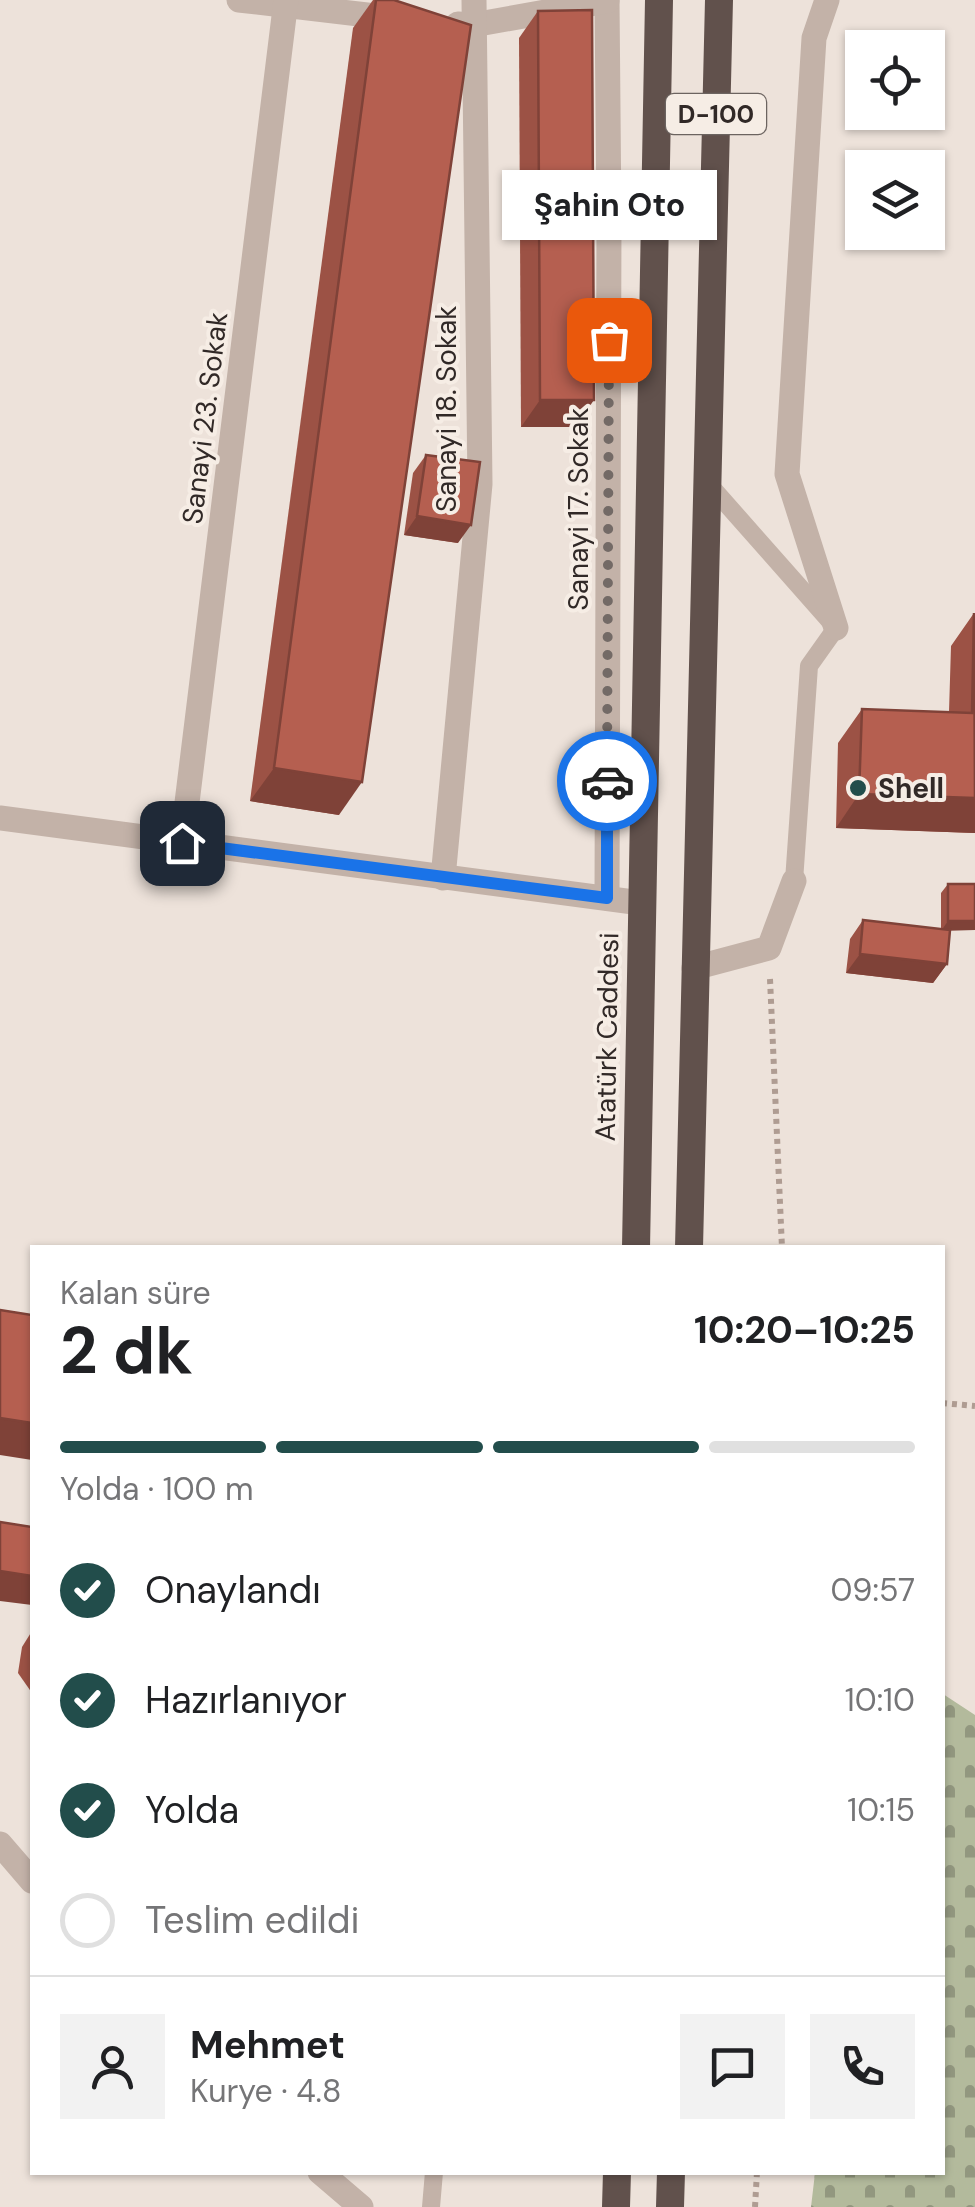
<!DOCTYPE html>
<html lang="tr">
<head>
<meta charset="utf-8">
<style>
  body { margin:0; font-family:"DM Sans",sans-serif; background:#f2f2f2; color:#202124; height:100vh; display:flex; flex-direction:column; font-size:38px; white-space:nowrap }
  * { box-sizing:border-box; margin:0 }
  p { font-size:32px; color:#757577 }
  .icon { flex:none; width:55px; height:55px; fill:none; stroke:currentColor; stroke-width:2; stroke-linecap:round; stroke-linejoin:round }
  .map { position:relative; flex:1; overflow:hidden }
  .side { position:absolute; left:30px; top:1245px; width:915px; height:930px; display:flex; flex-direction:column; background:#fff; border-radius:0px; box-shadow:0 2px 8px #0004 }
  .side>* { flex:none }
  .fabs { position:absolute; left:845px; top:30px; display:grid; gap:20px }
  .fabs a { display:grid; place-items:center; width:100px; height:100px; border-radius:0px; background:#fff; box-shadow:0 2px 8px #0004; font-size:50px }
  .pin { position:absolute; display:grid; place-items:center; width:85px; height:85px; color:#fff; margin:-42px; border-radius:20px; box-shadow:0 5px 15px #0006 }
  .courier { position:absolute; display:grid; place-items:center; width:100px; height:100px; margin:-50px; border:8px solid #1a73e8; border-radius:50%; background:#fff; color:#222; box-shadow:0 2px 12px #0007 }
  .bubble { position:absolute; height:70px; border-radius:0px; background:#fff; box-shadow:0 2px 8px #0004; font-size:32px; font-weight:700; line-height:70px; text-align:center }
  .overview em { font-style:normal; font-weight:700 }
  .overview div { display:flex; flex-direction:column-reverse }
  .overview { display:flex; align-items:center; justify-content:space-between; height:170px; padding:0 30px }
  h1 { font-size:65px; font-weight:700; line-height:75px }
  .bar { display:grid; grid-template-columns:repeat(4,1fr); gap:15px 10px; align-content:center; height:120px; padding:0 30px }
  .bar i { height:12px; border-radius:8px; background:#e0e0e0 }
  .bar .current { background:#224d4b }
  .bar p { grid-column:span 4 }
  .line { display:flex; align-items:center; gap:25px; padding:0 30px; border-top:2px solid #e0e0e0 }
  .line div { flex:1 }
  .round { display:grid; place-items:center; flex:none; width:105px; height:105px; border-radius:0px; background:#f2f2f2 }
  ol { padding:0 30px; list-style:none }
  li { display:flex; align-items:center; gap:30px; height:110px }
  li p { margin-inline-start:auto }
  li .icon { padding:10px; border-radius:50%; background:#224d4b; color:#fff; stroke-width:4 }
  li:last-child { color:#757577 }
  li i { width:55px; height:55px; border:5px solid #e0e0e0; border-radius:50% }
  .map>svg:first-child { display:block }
</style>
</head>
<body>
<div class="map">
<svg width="975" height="2207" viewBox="0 0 975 2207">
  <defs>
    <pattern id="cemetery-stones" width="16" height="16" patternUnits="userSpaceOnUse" patternTransform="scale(2.5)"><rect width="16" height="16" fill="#b3ba9c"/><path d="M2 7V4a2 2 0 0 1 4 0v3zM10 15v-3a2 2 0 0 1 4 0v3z" fill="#92977f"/></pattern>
  </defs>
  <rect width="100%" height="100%" fill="#ede2da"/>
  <path fill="url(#cemetery-stones)" d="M943,1694L975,1715V2207H811L815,2173L942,2172Z"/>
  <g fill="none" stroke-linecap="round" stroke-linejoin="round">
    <g stroke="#af9c92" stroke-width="6" stroke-dasharray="5 5" stroke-linecap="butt">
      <path d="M770,979L782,1248"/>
      <path d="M942,1403L975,1406"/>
      <path d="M755,2207L757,2172"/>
    </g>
    <g stroke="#c3b2a8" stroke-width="18">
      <path d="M707,482L836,628L809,666L794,881"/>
      <path d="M431,2207L434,2172"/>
    </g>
    <g stroke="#c3b2a8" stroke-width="25">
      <path d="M239,0L393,18"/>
      <path d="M607,0L609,221L607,898"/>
      <path d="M827,0L814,38L787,474L836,628"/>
      <path d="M458,24L473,25L607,1"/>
      <path d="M0,818L641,903"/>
      <path d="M182,843L286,0"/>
      <path d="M443,878L480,484L474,0"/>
      <path d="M694,968L769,948L794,881"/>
      <path d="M0,1844L32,1881"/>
      <path d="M320,2172L361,2207"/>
    </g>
    <g stroke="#61514c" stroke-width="28">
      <path d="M636,1248L659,0"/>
      <path d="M689,1248L719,0"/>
      <path d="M616,2207L617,2172"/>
      <path d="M670,2207L671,2172"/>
    </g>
  </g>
  <g fill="#9c5245">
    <path d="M373,0H394L339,815L250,801L353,28Z"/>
    <path d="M538,11L575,427H521L519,38Z"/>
    <path d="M426,455L458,543L404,535L413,473Z"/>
    <path d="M974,613L975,833L836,828L838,743L862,709L949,712L951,646Z"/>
    <path d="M948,884L950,930L947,964L933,983L846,973L850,939L863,920L941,929V893Z"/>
    <path d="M32,1631V1693L18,1673L22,1647Z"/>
  </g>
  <g fill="#7f4238">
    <path d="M540,400H594L575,427H521Z"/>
    <path d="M417,516L471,525L458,543L404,535Z"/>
    <path d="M274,768L362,782L339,815L250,801Z"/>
    <path d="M859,794L975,798V833L836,828Z"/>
    <path d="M948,921H975V930L941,931Z"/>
    <path d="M860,954L947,964L933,983L846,973Z"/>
    <path d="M0,1418L32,1423V1460L0,1455Z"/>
    <path d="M0,1571L32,1576V1605L0,1601Z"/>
  </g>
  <g fill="#b55f50" stroke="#7f4238" stroke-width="2.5">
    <path d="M376,0H394L471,25L362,782L274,768Z"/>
    <path d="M592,10L594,400H540L538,11Z"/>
    <path d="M426,455L480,462L471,525L417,516Z"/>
    <path d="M974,613L975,798L859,794L862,709L972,713Z"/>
    <rect x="948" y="884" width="27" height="37"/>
    <path d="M863,920L950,930L947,964L860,954Z"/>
    <path d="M0,1310L32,1315V1423L0,1418Z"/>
    <path d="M0,1522L32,1527V1576L0,1571Z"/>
  </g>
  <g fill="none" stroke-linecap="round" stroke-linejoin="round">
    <path stroke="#736a66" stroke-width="10" stroke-dasharray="0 18" d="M607,781L609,340"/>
    <path stroke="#1a73e8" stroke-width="12" d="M182,843L607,898V781"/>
  </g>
  <circle fill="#224d4b" stroke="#f6ede5" stroke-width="4" cx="858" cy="788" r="10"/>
  <g text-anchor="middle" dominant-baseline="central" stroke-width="8" stroke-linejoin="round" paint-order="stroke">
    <rect fill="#f6ede5" stroke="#6c6460" stroke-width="2.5" x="666" y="94" width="100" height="40" rx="8"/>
    <g font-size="25" font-weight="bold" fill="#312927">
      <text x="716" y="114">D-100</text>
    </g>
    <g font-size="28" fill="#312927" stroke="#f6ede5">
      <text transform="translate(446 409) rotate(-90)">Sanayi 18. Sokak</text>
      <text transform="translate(205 418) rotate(-83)">Sanayi 23. Sokak</text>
      <text transform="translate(578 509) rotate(-90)">Sanayi 17. Sokak</text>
      <text transform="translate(607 1037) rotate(-89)">Atatürk Caddesi</text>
    </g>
    <g font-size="28" font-weight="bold" fill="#312927" stroke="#f6ede5" text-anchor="start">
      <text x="878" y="788">Shell</text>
    </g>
  </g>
</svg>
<div class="fabs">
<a><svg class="icon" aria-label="locate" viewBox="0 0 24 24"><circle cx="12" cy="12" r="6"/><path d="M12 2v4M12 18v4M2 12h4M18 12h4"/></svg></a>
<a><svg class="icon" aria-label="layers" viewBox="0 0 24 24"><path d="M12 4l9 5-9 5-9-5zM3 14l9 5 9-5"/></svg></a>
</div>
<div class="pin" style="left:609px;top:340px;background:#ea580c"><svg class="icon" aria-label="bag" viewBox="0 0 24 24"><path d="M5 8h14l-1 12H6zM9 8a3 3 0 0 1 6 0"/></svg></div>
<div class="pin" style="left:182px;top:843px;background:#1f2937"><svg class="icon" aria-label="home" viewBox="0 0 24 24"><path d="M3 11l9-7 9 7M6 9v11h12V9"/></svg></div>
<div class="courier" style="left:607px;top:781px"><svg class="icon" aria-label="car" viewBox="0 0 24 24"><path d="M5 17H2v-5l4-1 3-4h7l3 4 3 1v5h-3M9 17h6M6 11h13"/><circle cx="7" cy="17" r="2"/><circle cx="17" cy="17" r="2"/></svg></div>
<div class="bubble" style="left:502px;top:170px;width:215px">Şahin Oto</div>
<section class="side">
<div class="overview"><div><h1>2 dk</h1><p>Kalan süre</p></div><em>10:20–10:25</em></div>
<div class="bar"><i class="current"></i><i class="current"></i><i class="current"></i><i></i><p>Yolda · 100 m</p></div>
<ol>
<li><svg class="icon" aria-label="check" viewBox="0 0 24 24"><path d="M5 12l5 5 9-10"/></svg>Onaylandı<p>09:57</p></li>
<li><svg class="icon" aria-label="check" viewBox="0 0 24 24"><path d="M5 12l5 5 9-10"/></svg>Hazırlanıyor<p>10:10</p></li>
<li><svg class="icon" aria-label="check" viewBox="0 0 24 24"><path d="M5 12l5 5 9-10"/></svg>Yolda<p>10:15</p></li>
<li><i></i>Teslim edildi</li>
</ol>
<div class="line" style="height:180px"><a class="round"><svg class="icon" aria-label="person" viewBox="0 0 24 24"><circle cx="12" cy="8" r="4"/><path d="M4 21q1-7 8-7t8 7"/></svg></a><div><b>Mehmet</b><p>Kurye · 4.8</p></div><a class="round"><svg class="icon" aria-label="chat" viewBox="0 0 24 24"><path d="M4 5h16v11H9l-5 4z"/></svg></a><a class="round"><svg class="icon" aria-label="phone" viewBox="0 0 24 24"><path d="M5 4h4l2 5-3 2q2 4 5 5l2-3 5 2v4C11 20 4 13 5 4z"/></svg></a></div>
</section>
</div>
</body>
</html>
